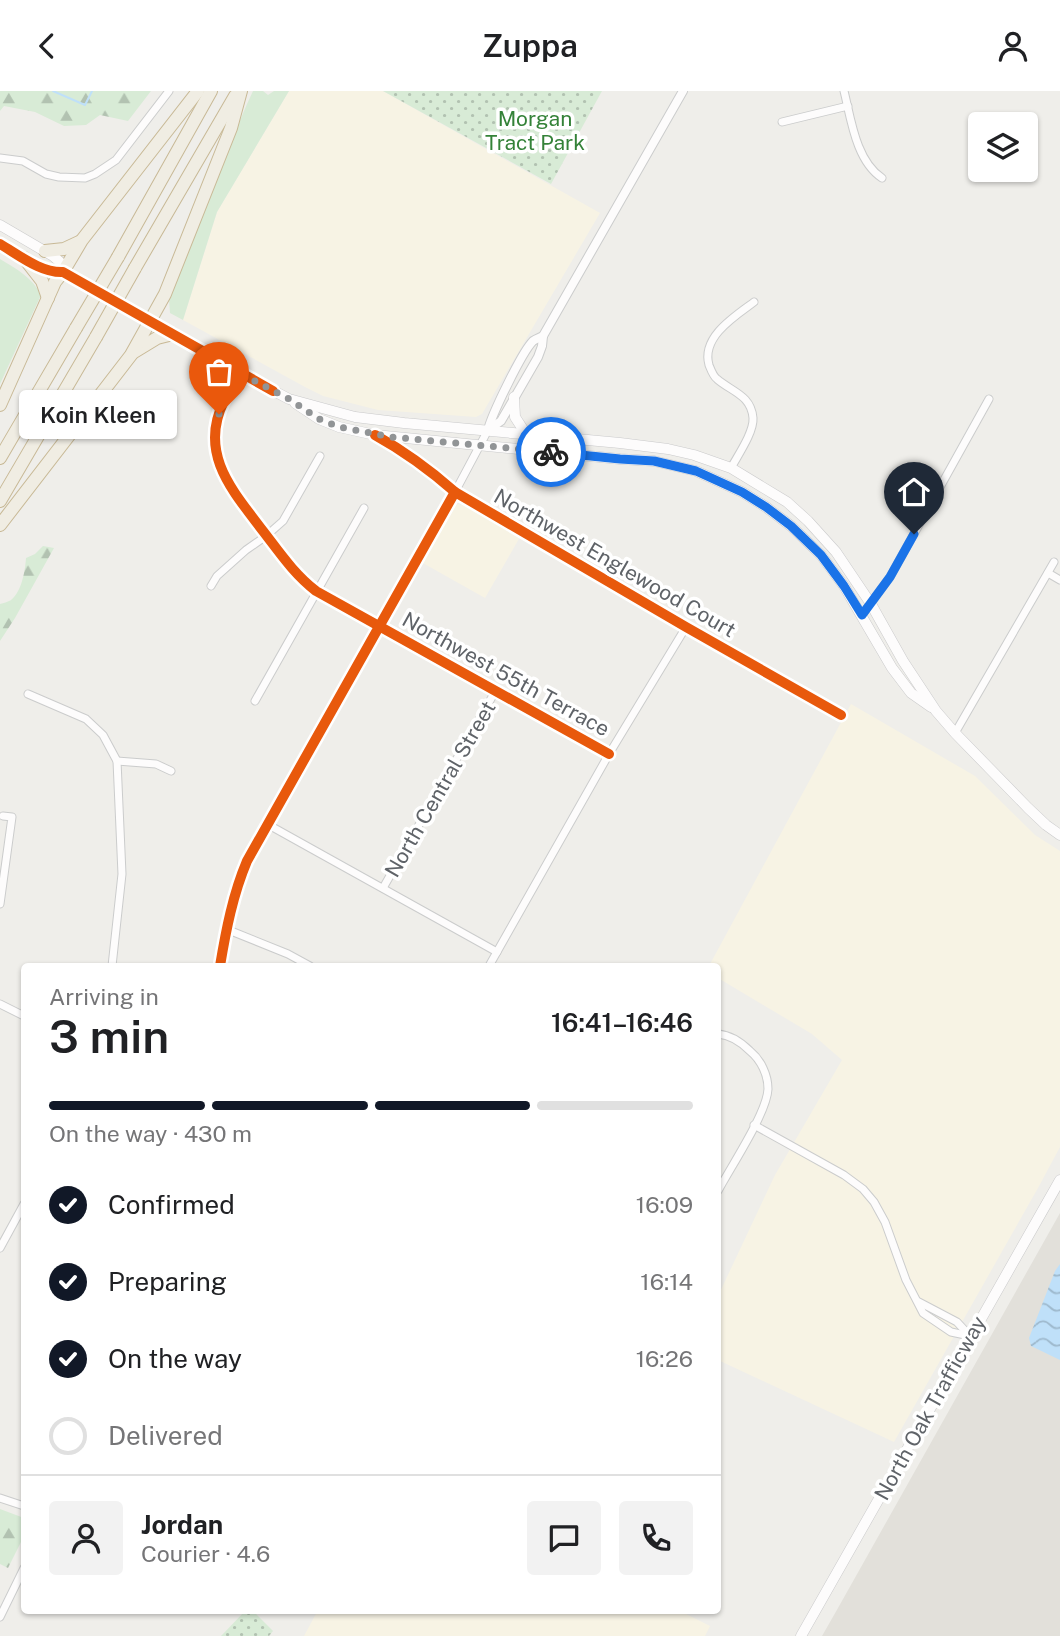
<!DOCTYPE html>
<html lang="en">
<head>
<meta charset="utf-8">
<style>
  body { margin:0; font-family:"Public Sans",sans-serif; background:#f2f2f2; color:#202124; height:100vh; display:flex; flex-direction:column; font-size:26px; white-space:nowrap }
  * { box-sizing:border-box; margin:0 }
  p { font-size:23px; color:#757577 }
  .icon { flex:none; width:38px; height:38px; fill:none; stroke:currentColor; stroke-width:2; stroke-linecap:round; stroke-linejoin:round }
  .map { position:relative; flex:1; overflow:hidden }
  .details { position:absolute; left:21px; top:872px; width:700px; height:651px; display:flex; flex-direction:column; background:#fff; border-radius:7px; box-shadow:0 2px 5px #0004 }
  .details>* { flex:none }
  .tools { position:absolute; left:968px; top:21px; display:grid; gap:14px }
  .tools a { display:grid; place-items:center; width:70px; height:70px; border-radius:7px; background:#fff; box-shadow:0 2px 5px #0004; font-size:35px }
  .pin { position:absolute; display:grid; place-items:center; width:60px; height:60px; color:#fff; margin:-72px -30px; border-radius:50% 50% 50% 0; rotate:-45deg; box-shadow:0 0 7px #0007 }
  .pin .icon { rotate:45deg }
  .courier { position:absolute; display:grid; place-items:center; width:70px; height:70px; margin:-35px; border:5px solid #1a73e8; border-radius:50%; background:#fff; color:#222; box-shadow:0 2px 9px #0007 }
  .bubble { position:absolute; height:49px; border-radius:7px; background:#fff; box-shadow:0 2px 5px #0004; font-size:23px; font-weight:600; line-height:49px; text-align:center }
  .summary em { font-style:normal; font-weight:600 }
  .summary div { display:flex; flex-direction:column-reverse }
  .summary { display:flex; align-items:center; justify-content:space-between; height:119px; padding:0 28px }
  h1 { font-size:46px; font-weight:600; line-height:52px }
  .bar { display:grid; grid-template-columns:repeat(4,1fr); gap:10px 7px; align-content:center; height:84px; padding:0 28px }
  .bar i { height:9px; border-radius:5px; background:#e0e0e0 }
  .bar .current { background:#111827 }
  .bar p { grid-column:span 4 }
  .line { display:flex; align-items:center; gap:18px; padding:0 28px; border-top:2px solid #e0e0e0 }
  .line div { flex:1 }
  .round { display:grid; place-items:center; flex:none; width:74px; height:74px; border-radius:7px; background:#f2f2f2 }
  ol { padding:0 28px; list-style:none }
  li { display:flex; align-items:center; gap:21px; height:77px }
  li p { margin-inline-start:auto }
  li .icon { padding:7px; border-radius:50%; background:#111827; color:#fff; stroke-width:4 }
  li:last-child { color:#757577 }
  li i { width:38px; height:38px; border:4px solid #e0e0e0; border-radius:50% }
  header { display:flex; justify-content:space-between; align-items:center; height:91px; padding:0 28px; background:#fff; font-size:32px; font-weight:600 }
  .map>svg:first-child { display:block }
</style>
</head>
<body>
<header><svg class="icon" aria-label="back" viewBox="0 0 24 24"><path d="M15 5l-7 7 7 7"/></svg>Zuppa<svg class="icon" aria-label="person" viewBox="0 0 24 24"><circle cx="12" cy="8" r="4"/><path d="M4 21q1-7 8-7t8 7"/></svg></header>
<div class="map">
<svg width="1060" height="1545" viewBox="0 0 1060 1545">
  <defs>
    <pattern id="forest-firs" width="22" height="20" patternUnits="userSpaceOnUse" patternTransform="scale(1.75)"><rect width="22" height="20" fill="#d8ebd6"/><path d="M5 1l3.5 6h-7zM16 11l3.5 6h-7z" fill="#b2c2b1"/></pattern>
    <pattern id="park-dots" width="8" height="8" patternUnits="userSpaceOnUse" patternTransform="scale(1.75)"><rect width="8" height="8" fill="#d8ebd6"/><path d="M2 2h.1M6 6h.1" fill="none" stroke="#b2c2b1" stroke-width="1.8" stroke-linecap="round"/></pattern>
    <pattern id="water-waves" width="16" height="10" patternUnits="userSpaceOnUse" patternTransform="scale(1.75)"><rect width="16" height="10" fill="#bfe0f9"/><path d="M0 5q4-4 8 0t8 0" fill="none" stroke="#9eb9cd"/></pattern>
  </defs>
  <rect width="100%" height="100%" fill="#efeeea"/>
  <g fill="#f7f3e4">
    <path d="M289,0H383L600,122L482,323L476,326L378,319L323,305L305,296L183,229L217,121Z"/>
    <path d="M458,413L466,415L520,446L485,507L421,471L452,416Z"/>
    <path d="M851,613L975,685L1035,744L1060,760V1056L1038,1097L894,1351L718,1269V1205L775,1084L842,969L812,943L718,887V875H709Z"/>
    <path d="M318,1519H678L710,1535L705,1545H304Z"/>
  </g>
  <path fill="#e2e0da" d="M1060,1122V1545H822L838,1517Z"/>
  <g fill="#d8ebd6">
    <path d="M253,0H263L268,4L274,0H289L217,121L183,229L170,222L169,208L224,67L247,13Z"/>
    <path d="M0,168C15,177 33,187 41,204L0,293Z"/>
  </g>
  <g fill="url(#forest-firs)">
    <path d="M0,0H151L128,30L100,24L86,34L64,35L35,21L4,15L0,20Z"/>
    <path d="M43,455L54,457L15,527L0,550V513C1,513 10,510 11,509C22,500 25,480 26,467L35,463Z"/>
    <path d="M0,1418L24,1427V1445L8,1477L0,1473Z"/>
  </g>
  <g fill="url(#park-dots)">
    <path d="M383,0H602L551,93Z"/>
    <path d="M246,1519H252L273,1540L269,1545H221Z"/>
  </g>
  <path fill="url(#water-waves)" d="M1060,1173V1269L1031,1255L1029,1247L1055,1180Z"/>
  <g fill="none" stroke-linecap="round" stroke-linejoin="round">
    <path stroke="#bfe0f9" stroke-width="2" d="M53,0L85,14L92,0"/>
    <g stroke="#cbcccc" stroke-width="9">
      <g id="minor">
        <path d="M844,0C851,28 856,70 882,87"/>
        <path d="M782,31L848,15"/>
        <path d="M0,67L23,70L46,83L59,86L85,87L95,83L116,69L169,0"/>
        <path d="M240,282C235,291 229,300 224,310C198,363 233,400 263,440C280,462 294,483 316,500L609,663"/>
        <path d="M378,345C406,361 431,379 455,401L686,536L841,624"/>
        <path d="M731,377C738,364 754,341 753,327C751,304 732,301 717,288C713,285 711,279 709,274C701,246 735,225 754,211"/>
        <path d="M1048,482L1060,489"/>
        <path d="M211,495L217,485L246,459L266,445L283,430L320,365"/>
        <path d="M862,524L890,486L989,308"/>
        <path d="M28,603L86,628L103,644L117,670L122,783L112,875"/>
        <path d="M255,610L364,417"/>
        <path d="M955,642L1054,471"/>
        <path d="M117,670L156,673L171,680"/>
        <path d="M267,733L497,861"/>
        <path d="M383,797L496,599"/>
        <path d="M0,813L12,726L3,725"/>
        <path d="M226,838L288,863L310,875"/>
        <path d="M220,875C226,839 233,803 247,770L455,401L488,339"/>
        <path d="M489,875L609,663L686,536"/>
        <path d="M0,913L24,925"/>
        <path d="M718,943C730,944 742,952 750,960C761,969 768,984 768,998C767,1022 730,1077 718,1100"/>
        <path d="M754,1034L844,1084L863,1098L874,1111L885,1131L906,1189L923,1222L951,1241L970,1245"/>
        <path d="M0,1157L24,1113"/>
        <path d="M919,1211L957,1231L970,1245"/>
        <path d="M0,1407L24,1415"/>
        <path d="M0,1526L24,1477"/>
      </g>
    </g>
    <g stroke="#cbcccc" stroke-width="10">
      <g id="tertiary">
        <path d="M488,339L501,330L538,266L542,255L543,245L683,0"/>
        <path d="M488,339C492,323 522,261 533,250C536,248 539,247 543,245"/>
      </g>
    </g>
    <g stroke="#cacacb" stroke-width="11">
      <g id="secondary">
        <path d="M0,134L53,165L60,171L63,181"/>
        <path d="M0,153C19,164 41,182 63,181L240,282L289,308L355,326L404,332L620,352L668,358L694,364L731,377L787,411L808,430L836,461L871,513L903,570L936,620L955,642L1028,717L1046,734L1060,744"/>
        <path d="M514,306L515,326L526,343"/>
        <path d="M295,312L319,328L339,336L375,344L620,368L654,370L696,380L742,401L766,416L791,435L821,464L844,495L892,577L911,602L931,616"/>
        <path d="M801,1545L1060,1089"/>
      </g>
    </g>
    <g stroke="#c8b996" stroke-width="14">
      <g id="motorway">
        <path d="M45,160L64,158L79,151"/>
        <path d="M118,166L211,0"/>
        <path d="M24,167L42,190L48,207"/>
        <path d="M135,177L235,5"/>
        <path d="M134,261L157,247L173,243"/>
        <path d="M0,314L55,191L63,181L82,149L198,0"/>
        <path d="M0,367L76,237"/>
        <path d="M0,410L96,246"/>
        <path d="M0,434L131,264L165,203L231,37L241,0"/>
      </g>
    </g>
    <use href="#minor" stroke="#fdfcfc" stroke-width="7"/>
    <use href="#tertiary" stroke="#fdfcfc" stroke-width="8"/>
    <use href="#secondary" stroke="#fdfcfc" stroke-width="10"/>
    <use href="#motorway" stroke="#f0ede3" stroke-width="12"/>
    <g stroke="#c8b996" stroke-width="14" stroke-linecap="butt">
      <g id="motorway-bridge">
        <path d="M76,237L118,166"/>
        <path d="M96,246L135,177"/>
      </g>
    </g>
    <use href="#motorway-bridge" stroke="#f0ede3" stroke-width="12"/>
    <g stroke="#fff" stroke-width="15">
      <g id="cycleway">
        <path d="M0,153C19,164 41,182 63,181L273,300"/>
        <path d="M240,282C235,291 229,300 224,310C198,363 233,400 263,440C280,462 294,483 316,500L609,663"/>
        <path d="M375,344C404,360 430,379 455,401L686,536L841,624"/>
        <path d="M220,875C226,839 233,803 247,770L455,401"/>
      </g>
    </g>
    <use href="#cycleway" stroke="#e8590c" stroke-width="10"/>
  </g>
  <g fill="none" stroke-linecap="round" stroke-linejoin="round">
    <path stroke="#919496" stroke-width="7" stroke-dasharray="0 12.6" d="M219,323L225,308L240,282L289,308L319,328L339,336L391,346L551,361"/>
    <path stroke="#1a73e8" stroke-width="9" d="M551,361L620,368L654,370L696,380L742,401L766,416L791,435L821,464L844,495L862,524L890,486L914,443"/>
  </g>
  <g text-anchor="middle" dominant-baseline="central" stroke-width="7" stroke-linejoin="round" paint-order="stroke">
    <g font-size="21" fill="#348238" stroke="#fff">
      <text x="535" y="27">Morgan<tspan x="535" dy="24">Tract Park</tspan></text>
    </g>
    <g font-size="21" fill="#5f6368" stroke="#fff">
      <text transform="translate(615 472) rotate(30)">Northwest Englewood Court</text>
      <text transform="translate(506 583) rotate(29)">Northwest 55th Terrace</text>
      <text transform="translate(440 698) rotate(-60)">North Central Street</text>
      <text transform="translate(930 1317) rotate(-61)">North Oak Trafficway</text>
    </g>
  </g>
</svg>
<div class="tools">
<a><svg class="icon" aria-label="layers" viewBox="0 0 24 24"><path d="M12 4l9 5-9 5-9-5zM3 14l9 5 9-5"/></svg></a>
</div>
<div class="pin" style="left:219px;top:323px;background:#ea580c"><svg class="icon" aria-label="bag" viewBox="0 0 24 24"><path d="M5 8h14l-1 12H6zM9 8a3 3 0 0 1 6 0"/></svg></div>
<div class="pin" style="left:914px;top:443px;background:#1f2937"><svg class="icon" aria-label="home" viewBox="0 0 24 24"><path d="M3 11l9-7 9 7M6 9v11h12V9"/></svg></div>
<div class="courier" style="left:551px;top:361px"><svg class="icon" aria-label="bike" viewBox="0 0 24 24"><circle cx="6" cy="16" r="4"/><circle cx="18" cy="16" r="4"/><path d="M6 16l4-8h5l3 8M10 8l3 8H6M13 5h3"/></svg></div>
<div class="bubble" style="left:19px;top:299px;width:158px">Koin Kleen</div>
<section class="details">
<div class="summary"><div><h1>3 min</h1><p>Arriving in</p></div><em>16:41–16:46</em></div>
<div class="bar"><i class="current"></i><i class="current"></i><i class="current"></i><i></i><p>On the way · 430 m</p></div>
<ol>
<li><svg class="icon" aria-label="check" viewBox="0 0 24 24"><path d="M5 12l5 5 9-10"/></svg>Confirmed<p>16:09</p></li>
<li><svg class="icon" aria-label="check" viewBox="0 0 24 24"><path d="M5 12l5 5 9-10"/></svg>Preparing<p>16:14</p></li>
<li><svg class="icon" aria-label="check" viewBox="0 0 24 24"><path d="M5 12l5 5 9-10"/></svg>On the way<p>16:26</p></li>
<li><i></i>Delivered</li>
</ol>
<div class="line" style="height:126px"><a class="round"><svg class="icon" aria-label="person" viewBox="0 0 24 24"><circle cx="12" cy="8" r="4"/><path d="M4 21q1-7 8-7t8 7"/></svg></a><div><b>Jordan</b><p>Courier · 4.6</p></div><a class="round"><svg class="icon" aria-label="chat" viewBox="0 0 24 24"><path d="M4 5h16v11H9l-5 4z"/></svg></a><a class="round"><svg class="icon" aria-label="phone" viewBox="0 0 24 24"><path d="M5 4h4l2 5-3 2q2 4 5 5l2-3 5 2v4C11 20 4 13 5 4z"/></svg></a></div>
</section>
</div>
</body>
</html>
